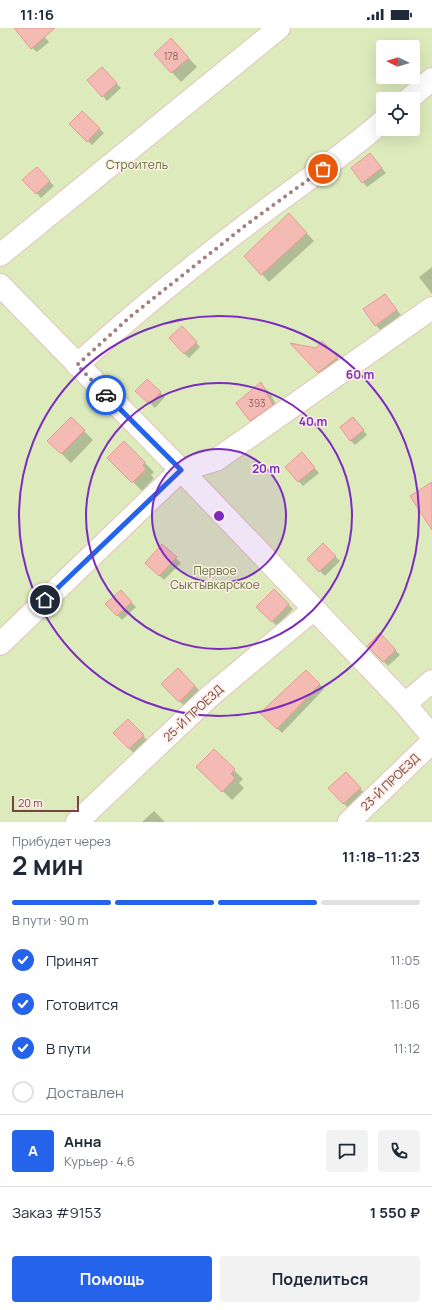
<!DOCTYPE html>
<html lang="ru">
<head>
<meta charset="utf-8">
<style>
  body { margin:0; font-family:Manrope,sans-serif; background:#f2f2f3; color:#1f2937; height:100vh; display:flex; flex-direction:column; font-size:15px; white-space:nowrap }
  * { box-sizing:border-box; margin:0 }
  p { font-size:13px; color:#747a83 }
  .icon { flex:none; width:22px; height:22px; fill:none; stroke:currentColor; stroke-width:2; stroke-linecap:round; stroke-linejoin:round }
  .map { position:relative; height:794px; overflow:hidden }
  .side { display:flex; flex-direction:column; background:#fff; flex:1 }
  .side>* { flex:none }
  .needle { width:26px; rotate:275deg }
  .controls { position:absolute; left:376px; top:12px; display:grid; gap:8px }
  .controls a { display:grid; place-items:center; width:44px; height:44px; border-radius:4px; background:#fff; box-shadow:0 4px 16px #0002; font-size:20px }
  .scale { position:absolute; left:12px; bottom:10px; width:67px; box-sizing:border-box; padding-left:4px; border:2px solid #744745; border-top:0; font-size:11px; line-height:14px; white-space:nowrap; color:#744745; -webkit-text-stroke:3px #ffede5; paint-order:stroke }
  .pin { position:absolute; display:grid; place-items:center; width:34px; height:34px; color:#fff; margin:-17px; border:2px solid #fff; border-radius:50%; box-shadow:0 1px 4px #0007 }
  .courier { position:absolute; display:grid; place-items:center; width:40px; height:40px; margin:-20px; border:3px solid #2563eb; border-radius:50%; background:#fff; color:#222; box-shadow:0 1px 5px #0007 }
  .overview em { font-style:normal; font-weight:700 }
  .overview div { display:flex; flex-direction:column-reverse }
  .overview { display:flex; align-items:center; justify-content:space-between; height:68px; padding:0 12px }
  h1 { font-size:26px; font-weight:700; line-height:30px }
  .bar { display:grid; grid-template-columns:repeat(4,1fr); gap:6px 4px; align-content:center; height:48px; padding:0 12px }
  .bar i { height:5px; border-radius:3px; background:#e0e1e3 }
  .bar .active { background:#2563eb }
  .bar p { grid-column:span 4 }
  .line { display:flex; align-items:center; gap:10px; padding:0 12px; border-top:1px solid #e0e1e3 }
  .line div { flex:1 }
  .round { display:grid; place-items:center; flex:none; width:42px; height:42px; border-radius:4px; background:#f2f2f3 }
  ol { padding:0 12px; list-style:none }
  li { display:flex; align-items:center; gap:12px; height:44px }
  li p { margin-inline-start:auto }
  li .icon { padding:4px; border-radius:50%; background:#2563eb; color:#fff; stroke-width:4 }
  li:last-child { color:#747a83 }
  li i { width:22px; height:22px; border:2px solid #e0e1e3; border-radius:50% }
  .primary-button { display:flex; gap:8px; margin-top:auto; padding:8px 12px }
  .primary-button a { flex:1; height:46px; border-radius:4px; background:#2563eb; color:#fff; font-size:16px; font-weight:700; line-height:46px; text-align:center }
  .primary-button a+a { background:#f2f2f3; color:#1f2937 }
  .status { display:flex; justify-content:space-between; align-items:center; height:28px; padding:0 20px; background:#fff; direction:ltr }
  .status svg { height:11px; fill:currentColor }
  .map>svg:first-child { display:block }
</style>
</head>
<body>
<div class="status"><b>11:16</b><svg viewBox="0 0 49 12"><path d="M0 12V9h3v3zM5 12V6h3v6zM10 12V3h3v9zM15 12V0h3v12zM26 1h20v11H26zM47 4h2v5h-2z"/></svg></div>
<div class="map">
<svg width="432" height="794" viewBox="0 0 432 794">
  <rect width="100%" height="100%" fill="#fee8de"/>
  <path fill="#ddebbc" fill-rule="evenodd" d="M0,0H432V794H0ZM383,19H413V49H383ZM383,71H413V101H383Z"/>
  <g fill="#0003">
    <path d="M26,0H37L49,14L37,24L32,20Z"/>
    <path d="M171,11L197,39L181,54L155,26Z"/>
    <path d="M107,45L121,60L107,73L103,68Z"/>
    <path d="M82,84L104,105L92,117L70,96Z"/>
    <path d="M374,131L386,145L367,159L363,154Z"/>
    <path d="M37,140L54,158L41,170L24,152Z"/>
    <path d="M296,194L314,213L269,254L245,228Z"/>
    <path d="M432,239V266L419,249Z"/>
    <path d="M385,267L401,287L380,302L376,297Z"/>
    <path d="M187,304L200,319L189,330L184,325Z"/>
    <path d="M322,315L346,339L328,353L319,344L316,321Z"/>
    <path d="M147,352L165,369L155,380L137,363Z"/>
    <path d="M261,356L270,365L281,386L260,401L251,392Z"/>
    <path d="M71,390L93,412L71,435L49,413Z"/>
    <path d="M358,395L367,407L355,417L350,412Z"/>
    <path d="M124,414L154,444L151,447L154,450L142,463L109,430Z"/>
    <path d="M306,430L319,445L303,458L286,439Z"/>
    <path d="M323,516L340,533L325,548L308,531Z"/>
    <path d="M162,517L181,535L164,552L146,535Z"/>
    <path d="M274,562L293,581L277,598L258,579Z"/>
    <path d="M120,563L136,579L122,592L107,576Z"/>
    <path d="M380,607L400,627L388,638L369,618Z"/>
    <path d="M178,641L204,667L188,682L163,656Z"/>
    <path d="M306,643L324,661L282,705L262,685Z"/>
    <path d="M137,702L152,717L138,730L115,705Z"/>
    <path d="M198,739L234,742L243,751L239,755L244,760L232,772Z"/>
    <path d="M346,745L364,765L348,780L330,760Z"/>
    <path d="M154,783L165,794H142Z"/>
  </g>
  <g fill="#f4bab4" stroke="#e89a93">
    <path d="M14,0H55L31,21Z"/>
    <path d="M171,10L189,30L171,45L154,26Z"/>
    <path d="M102,39L117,55L102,69L87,52Z"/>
    <path d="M82,83L100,100L87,114L69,96Z"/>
    <path d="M370,125L382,140L362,155L351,140Z"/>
    <path d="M37,139L50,153L36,166L22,152Z"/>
    <path d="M289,185L307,205L261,247L244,228Z"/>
    <path d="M385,266L397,282L375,298L363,281Z"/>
    <path d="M182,298L197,314L184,326L169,310Z"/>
    <path d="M322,313L338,329L318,345L290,315L316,320Z"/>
    <path d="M147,351L161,364L149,376L135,363Z"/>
    <path d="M261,354L273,377L250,393L236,375Z"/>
    <path d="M71,389L85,402L61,426L47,413Z"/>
    <path d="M353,389L364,402L350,413L340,399Z"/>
    <path d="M124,413L145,434L143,438L146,441L132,455L107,430Z"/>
    <path d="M302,424L315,440L298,454L285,439Z"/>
    <path d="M432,454V502L410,468Z"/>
    <path d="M323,515L336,528L319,544L307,531Z"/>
    <path d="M162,516L177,529L159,548L145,535Z"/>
    <path d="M274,561L289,576L272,594L256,579Z"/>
    <path d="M121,562L132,574L117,588L105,576Z"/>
    <path d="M380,605L396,622L383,634L367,618Z"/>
    <path d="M178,640L195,658L179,674L161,656Z"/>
    <path d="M306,642L320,656L277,701L260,685Z"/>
    <path d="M128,691L144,707L129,721L113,705Z"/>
    <path d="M214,721L235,741L231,746L235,750L222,764L196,739Z"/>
    <path d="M346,744L361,760L343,776L328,760Z"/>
  </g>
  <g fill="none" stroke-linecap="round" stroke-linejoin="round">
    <g stroke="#e4c3bd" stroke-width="24">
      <g id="minor">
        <path d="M409,71L432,51"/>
        <path d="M0,227L279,0"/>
        <path d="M0,257L181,442L405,676L432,708"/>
        <path d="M77,337C131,288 187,242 245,198C291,162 340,131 383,93"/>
        <path d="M0,616L181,442L216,432L432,280"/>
        <path d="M405,676L432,653"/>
        <path d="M77,794L210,668L314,581"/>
        <path d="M349,794L432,714"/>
      </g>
    </g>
    <use href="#minor" stroke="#fff" stroke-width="22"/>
  </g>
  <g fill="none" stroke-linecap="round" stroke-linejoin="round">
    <path stroke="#a47f7b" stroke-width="4" stroke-dasharray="0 7.2" d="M106,367L77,337L131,288L246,197L323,141"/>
    <path stroke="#2563eb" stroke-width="5" d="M45,572L181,442L106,367"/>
  </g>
  <circle cx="219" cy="488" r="67" fill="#7b2cbf" fill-opacity=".12"/>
  <g fill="none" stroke="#7b2cbf" stroke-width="2">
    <circle cx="219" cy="488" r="67"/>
    <circle cx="219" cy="488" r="133"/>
    <circle cx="219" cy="488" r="200"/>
  </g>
  <g text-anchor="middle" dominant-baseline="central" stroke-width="3" stroke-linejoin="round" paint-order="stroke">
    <g font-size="10" fill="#946461">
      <text x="171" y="28">178</text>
      <text x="257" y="375">393</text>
    </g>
    <g font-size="12" fill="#5e753a" stroke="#ffede5">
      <text x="137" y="136">Строитель</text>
      <text x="215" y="542">Первое<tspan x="215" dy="14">Сыктывкарское</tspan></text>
    </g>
    <g font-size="12" fill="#744745" stroke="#ffede5">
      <text transform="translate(193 685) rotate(-43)">25-Й ПРОЕЗД</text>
      <text transform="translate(390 754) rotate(-44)">23-Й ПРОЕЗД</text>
    </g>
  </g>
  <circle cx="219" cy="488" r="6" fill="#7b2cbf" stroke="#ffede5" stroke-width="2"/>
  <g font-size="12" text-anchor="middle" font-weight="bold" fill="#7b2cbf" stroke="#ffede5" stroke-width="3" stroke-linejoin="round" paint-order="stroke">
    <text x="360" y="351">60 m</text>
    <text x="313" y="398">40 m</text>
    <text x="266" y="445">20 m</text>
  </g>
</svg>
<div class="controls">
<a><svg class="needle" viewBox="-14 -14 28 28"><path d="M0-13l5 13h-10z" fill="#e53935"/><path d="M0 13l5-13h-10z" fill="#747a83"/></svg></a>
<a><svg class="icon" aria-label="locate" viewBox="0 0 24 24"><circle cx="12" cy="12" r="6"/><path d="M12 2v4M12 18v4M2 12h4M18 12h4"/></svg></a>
</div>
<div class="scale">20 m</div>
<div class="pin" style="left:323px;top:141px;background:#ea580c"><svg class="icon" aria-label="bag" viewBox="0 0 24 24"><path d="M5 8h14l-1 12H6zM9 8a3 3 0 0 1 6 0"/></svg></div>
<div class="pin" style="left:45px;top:572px;background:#1f2937"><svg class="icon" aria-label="home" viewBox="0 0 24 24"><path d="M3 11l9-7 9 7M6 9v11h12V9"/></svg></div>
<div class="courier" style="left:106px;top:367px"><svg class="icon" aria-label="car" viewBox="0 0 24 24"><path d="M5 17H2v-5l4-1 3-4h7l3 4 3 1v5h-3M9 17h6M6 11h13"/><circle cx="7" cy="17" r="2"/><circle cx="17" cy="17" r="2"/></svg></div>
</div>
<section class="side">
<div class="overview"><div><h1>2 мин</h1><p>Прибудет через</p></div><em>11:18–11:23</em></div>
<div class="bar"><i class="active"></i><i class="active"></i><i class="active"></i><i></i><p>В пути · 90 m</p></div>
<ol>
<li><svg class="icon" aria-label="check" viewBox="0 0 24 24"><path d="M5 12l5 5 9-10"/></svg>Принят<p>11:05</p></li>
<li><svg class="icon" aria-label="check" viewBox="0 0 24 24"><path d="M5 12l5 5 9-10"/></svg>Готовится<p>11:06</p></li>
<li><svg class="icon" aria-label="check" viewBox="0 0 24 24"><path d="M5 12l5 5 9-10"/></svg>В пути<p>11:12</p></li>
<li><i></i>Доставлен</li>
</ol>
<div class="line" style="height:72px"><b class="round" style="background:#2563eb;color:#fff">А</b><div><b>Анна</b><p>Курьер · 4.6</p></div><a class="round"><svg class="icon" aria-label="chat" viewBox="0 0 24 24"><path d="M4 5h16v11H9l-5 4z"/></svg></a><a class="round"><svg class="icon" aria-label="phone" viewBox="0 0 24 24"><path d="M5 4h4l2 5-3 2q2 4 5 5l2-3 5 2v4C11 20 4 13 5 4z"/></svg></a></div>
<div class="line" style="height:52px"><div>Заказ #9153</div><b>1 550 ₽</b></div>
<div class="primary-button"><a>Помощь</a><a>Поделиться</a></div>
</section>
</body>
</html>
